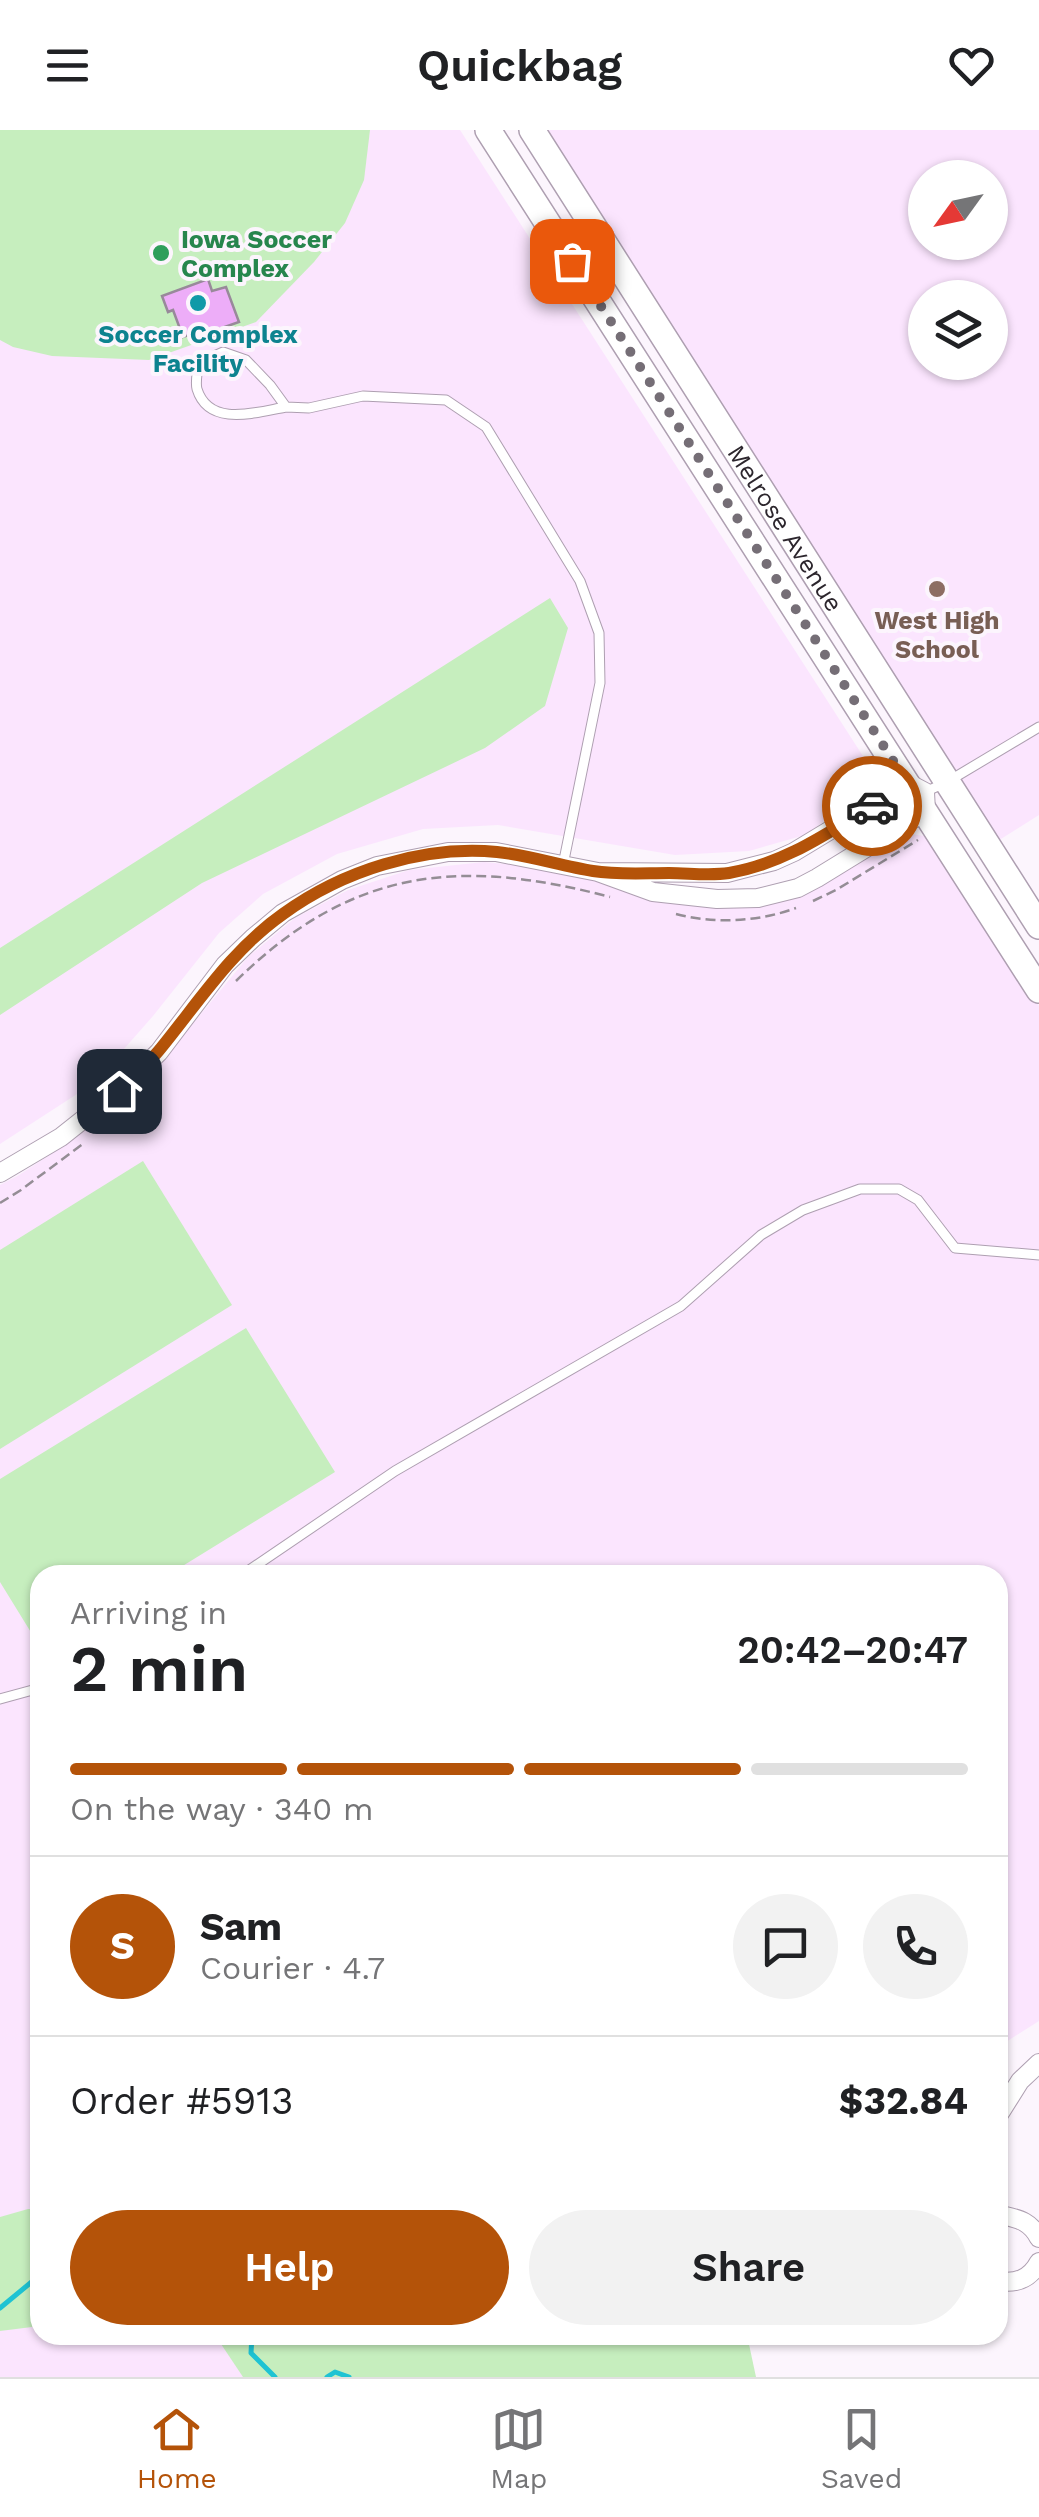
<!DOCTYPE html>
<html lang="en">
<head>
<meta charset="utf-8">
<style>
  body { margin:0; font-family:"Work Sans",sans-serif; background:#f2f2f2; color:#202124; height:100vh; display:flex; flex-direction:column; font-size:38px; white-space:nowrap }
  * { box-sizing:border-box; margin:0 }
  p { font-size:32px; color:#757577 }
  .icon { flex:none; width:55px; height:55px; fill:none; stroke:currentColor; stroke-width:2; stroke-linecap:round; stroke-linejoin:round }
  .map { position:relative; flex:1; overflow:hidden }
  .details { position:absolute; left:30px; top:1435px; width:978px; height:780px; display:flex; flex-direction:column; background:#fff; border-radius:30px; box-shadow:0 2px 8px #0004 }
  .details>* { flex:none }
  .needle { width:65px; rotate:237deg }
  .buttons { position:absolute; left:908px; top:30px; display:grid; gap:20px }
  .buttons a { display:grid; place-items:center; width:100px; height:100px; border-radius:50%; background:#fff; box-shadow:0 2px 8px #0004; font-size:50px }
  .pin { position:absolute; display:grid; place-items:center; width:85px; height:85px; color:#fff; margin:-42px; border-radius:20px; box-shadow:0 5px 15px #0006 }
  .courier { position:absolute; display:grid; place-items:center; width:100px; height:100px; margin:-50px; border:8px solid #b45309; border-radius:50%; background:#fff; color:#222; box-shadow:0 2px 12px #0007 }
  .summary em { font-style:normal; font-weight:600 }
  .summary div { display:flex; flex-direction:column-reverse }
  .summary { display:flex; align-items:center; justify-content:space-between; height:170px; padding:0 40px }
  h1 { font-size:65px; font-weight:600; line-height:75px }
  .bar { display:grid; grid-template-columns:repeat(4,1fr); gap:15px 10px; align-content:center; height:120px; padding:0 40px }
  .bar i { height:12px; border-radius:8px; background:#e0e0e0 }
  .bar .active { background:#b45309 }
  .bar p { grid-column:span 4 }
  .line { display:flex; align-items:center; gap:25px; padding:0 40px; border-top:2px solid #e0e0e0 }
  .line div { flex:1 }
  .round { display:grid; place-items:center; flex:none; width:105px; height:105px; border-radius:52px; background:#f2f2f2 }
  .button { display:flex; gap:20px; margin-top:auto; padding:20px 40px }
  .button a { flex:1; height:115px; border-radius:60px; background:#b45309; color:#fff; font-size:40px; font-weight:600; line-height:115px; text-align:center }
  .button a+a { background:#f2f2f2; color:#202124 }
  header { display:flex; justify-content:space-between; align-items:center; height:130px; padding:0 40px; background:#fff; font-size:45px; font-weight:600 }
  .tabs { display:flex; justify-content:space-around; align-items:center; height:140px; border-top:2px solid #e0e0e0; background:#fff; font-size:28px; color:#757577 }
  .tabs a { display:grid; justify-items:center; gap:5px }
  .tabs .active { color:#b45309 }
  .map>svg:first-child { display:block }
</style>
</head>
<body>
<header><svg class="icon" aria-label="menu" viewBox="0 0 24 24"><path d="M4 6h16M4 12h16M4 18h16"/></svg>Quickbag<svg class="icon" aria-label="heart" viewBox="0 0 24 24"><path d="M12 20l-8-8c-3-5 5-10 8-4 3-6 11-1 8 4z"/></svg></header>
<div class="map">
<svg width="1039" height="2247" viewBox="0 0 1039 2247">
  <rect width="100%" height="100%" fill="#fcf5fd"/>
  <g fill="#fbe5fe" fill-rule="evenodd">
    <path d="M0,0H460L879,651L805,705L749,721L675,725L498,695L423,699L337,724L263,764L219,803L153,886L94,953L0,1014Z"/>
    <path d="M544,0H1039V685L996,712ZM925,48H990V112H925ZM925,168H990V232H925Z"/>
    <path d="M911,704L924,706L936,716L1039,876V1891L998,1917V1445H40V2205H541L475,2247H0V1055L19,1045L74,1009L105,985L167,925L248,827L295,788L348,760L409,740L484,732L525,736L562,743L684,770L796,764L847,741L903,706Z"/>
  </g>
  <g fill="#c6eebe">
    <path d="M0,0H370L364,50L345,93L314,132L256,192L149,230L52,226L13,217L0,210Z"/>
    <path d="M550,468L568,498L545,576L485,618L202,753L0,885V818Z"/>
    <path d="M143,1031L232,1175L0,1319V1120Z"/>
    <path d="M246,1198L335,1342L168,1445H40V1517L0,1452V1349Z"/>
    <path d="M28,2079H40V2196L0,2201V2087Z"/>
    <path d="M215,2205H747L756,2247H243Z"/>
  </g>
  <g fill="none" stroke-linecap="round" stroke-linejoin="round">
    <g stroke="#1fc3d3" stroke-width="5">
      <path d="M0,2178L40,2145"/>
      <path d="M252,2205L251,2223L275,2247"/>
      <path d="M327,2247L335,2242L349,2247"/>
    </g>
  </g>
  <path fill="#edadf8" stroke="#98899a" stroke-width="2.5" d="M208,149L212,161L226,157L239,192L199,206L197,202L183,207L173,180L168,182L162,166Z"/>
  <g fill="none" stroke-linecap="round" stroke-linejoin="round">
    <g stroke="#ae9fb1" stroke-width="11">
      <g id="service">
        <path d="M286,277C257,282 209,298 197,259C195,252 198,240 198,233L223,222L246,230L270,255L286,277L309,278L363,266L446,270L486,297L580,451L599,503L600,553L563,735"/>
        <path d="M925,662L947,652L1039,597"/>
        <path d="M242,1445L395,1341L681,1176L761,1105L803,1080L860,1059H899L918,1070L955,1118L1039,1125"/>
        <path d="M0,1569L40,1558"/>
      </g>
    </g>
    <g stroke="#ae9fb1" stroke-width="20">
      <g id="minor">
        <path d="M0,1043L61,1007L119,961L159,922L225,835L253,808L283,783L342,750L377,736L448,722H496L598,742L727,743L774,731L794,722L908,653L925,662L926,681L817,748L798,758L758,768L717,769L653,762L598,742"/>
        <path d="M998,1986L1020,1951L1039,1933"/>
        <path d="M998,2084C1016,2089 1029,2089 1039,2108"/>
        <path d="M998,2151C1016,2154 1030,2149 1039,2132"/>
      </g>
    </g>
    <g stroke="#ae9fb1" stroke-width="28">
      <g id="secondary">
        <path d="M488,0L1039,860"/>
        <path id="s1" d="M532,0L1039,796"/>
      </g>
    </g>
    <g stroke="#948d95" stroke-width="2.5" stroke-dasharray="10 5" stroke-linecap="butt">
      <path d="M813,771L836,760L918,710"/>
      <path d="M676,784C715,794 758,792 796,778"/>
      <path d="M236,851C351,738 459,727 610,767"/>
      <path d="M0,1073L21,1060L84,1013"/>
    </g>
    <use href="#service" stroke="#fff" stroke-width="9"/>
    <use href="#minor" stroke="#fff" stroke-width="18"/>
    <use href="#secondary" stroke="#fff" stroke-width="25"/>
  </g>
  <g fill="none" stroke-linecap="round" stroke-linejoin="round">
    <path stroke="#756e76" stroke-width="10" stroke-dasharray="0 18" d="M572,131L908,654L872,676"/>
    <path stroke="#b45309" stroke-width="12" d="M119,961C133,947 149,933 161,918C200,870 232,820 283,784C342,741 423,715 497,722C529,725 561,736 593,741C618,745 644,743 669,743C689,743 709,746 729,743C783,734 826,704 872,676"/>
  </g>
  <circle fill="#2e9e5b" stroke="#fcf5fd" stroke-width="4" cx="161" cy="123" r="10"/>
  <circle fill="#0f9aa8" stroke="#fcf5fd" stroke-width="4" cx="198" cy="173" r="10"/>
  <circle fill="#8d6e63" stroke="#fcf5fd" stroke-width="4" cx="937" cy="459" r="10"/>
  <g text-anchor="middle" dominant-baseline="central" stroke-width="8" stroke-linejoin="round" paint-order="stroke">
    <g font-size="25" font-weight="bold" fill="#27864d" stroke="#fcf5fd" text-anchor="start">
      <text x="181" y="109">Iowa Soccer<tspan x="181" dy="29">Complex</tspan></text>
    </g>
    <g font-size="25" font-weight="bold" fill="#0d838f" stroke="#fcf5fd">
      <text x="198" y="204">Soccer Complex<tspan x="198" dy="29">Facility</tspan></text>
    </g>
    <g font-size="25" fill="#2c262d" stroke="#fcf5fd">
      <text stroke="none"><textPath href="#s1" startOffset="472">Melrose Avenue</textPath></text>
    </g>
    <g font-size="25" font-weight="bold" fill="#785e54" stroke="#fcf5fd">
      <text x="937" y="490">West High<tspan x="937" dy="29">School</tspan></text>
    </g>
  </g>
</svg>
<div class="buttons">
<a><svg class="needle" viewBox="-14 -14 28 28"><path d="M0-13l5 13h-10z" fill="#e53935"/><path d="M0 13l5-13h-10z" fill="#757577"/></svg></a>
<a><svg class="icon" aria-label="layers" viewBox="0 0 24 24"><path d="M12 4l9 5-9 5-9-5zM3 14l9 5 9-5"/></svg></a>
</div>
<div class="pin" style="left:572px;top:131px;background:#ea580c"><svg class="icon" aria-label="bag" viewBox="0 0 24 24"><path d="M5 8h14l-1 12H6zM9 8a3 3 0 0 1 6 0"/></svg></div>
<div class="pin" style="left:119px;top:961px;background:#1f2937"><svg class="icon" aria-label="home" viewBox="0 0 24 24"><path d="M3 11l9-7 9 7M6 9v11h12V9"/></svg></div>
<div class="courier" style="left:872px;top:676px"><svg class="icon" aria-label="car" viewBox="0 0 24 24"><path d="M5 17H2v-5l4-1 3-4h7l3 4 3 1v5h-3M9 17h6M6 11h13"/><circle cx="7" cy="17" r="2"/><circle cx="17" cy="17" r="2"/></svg></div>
<section class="details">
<div class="summary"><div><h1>2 min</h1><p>Arriving in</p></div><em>20:42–20:47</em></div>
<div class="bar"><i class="active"></i><i class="active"></i><i class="active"></i><i></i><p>On the way · 340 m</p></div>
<div class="line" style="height:180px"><b class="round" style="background:#b45309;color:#fff">S</b><div><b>Sam</b><p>Courier · 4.7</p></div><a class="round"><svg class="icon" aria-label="chat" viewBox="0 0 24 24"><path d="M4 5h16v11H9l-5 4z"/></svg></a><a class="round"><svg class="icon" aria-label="phone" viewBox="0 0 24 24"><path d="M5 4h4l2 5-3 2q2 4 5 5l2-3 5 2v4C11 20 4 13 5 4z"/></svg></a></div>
<div class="line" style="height:130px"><div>Order #5913</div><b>$32.84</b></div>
<div class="button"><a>Help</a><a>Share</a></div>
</section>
</div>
<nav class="tabs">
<a class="active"><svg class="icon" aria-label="home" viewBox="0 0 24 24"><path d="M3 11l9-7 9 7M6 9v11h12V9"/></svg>Home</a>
<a><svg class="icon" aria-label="map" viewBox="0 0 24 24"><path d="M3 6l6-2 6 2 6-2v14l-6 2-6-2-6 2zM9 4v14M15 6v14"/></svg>Map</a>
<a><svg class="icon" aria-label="saved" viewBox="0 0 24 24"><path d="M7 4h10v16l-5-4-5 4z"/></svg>Saved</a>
</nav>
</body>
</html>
